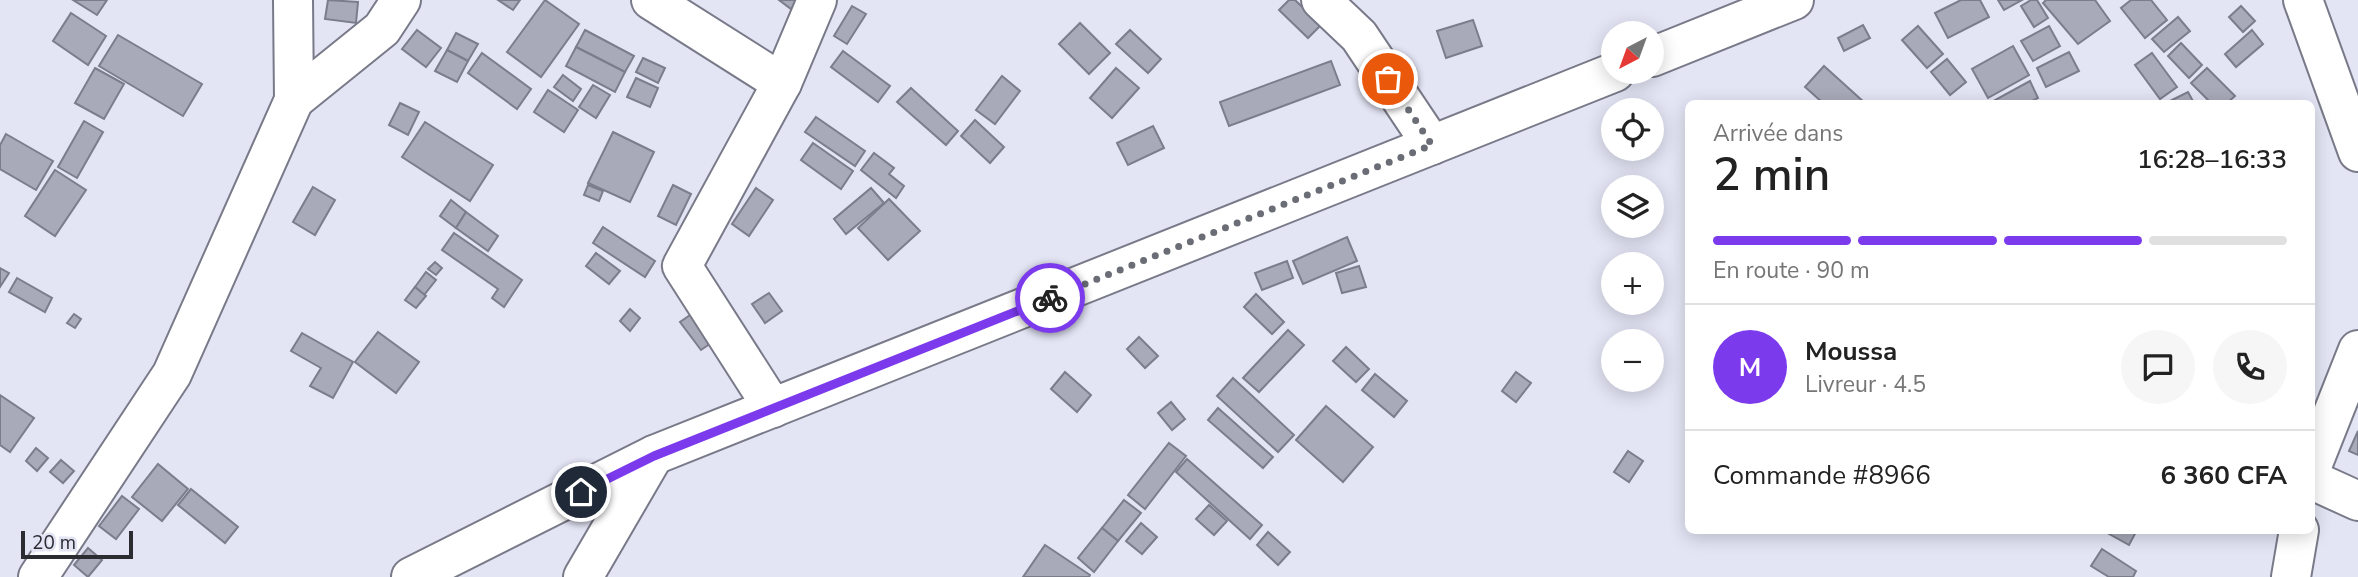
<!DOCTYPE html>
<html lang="fr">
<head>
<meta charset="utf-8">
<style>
  body { margin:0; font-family:"Nunito Sans",sans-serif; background:#f6f6f6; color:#222; height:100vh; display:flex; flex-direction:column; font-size:26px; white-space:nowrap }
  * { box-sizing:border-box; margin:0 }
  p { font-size:23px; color:#767676 }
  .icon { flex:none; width:38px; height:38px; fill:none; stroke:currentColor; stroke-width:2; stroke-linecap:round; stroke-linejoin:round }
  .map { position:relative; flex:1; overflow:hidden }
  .drawer { position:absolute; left:1685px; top:100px; width:630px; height:434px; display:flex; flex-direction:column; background:#fff; border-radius:10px; box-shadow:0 4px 18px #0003 }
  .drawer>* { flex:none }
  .needle { width:46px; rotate:221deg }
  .tools { position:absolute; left:1601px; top:21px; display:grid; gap:14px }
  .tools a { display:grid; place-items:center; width:63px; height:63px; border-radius:50%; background:#fff; box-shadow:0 4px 18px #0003; font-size:35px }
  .scale { position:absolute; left:21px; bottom:18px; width:112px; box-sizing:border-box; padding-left:7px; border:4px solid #2b2c32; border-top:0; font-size:19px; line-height:24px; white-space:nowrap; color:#2b2c32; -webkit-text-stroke:5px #e3e5f5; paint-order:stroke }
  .pin { position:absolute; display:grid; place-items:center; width:60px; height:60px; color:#fff; margin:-30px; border:4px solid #fff; border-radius:50%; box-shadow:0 2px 7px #0007 }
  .courier { position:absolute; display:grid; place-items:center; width:70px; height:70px; margin:-35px; border:5px solid #7c3aed; border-radius:50%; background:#fff; color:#222; box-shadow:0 2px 9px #0007 }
  .head em { font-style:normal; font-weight:600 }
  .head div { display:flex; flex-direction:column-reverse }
  .head { display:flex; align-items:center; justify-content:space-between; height:119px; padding:0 28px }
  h1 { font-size:46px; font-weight:600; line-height:52px }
  .bar { display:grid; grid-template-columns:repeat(4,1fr); gap:10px 7px; align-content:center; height:84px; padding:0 28px }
  .bar i { height:9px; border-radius:5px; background:#e0e0e0 }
  .bar .selected { background:#7c3aed }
  .bar p { grid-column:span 4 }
  .line { display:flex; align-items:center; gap:18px; padding:0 28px; border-top:2px solid #e0e0e0 }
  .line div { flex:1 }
  .round { display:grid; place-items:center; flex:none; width:74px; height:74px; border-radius:37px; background:#f6f6f6 }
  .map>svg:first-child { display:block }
</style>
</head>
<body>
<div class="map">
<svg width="2358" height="577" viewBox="0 0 2358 577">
  <rect width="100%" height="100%" fill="#e3e5f5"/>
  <g fill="#a8aab9" stroke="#7b7d8b" stroke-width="2">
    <path d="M73,0H107L97,15Z"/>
    <path d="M328,0L358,2L356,23L325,19Z"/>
    <path d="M498,0H520L513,10Z"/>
    <path d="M545,0L579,24L541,77L507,52Z"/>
    <path d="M779,0H798L791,9Z"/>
    <path d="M1289,0H1295L1321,25L1308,38L1279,10Z"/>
    <path d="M1961,0H1980L1989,17L1948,38L1935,13Z"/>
    <path d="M1998,0H2022L2004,10Z"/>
    <path d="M2031,0H2037L2048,18L2034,27L2021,6Z"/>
    <path d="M2046,0H2095L2110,21L2078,44L2043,3Z"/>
    <path d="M2131,0H2151L2167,20L2145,38L2121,8Z"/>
    <path d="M852,6L866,14L847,44L834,36Z"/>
    <path d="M2241,6L2255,21L2243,32L2229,17Z"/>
    <path d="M71,13L106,36L88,65L53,41Z"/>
    <path d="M2178,17L2190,31L2164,52L2152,39Z"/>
    <path d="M1473,20L1482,46L1446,58L1437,31Z"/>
    <path d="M1080,23L1110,53L1089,74L1059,44Z"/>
    <path d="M1863,25L1870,38L1844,51L1838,38Z"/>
    <path d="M1918,26L1943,54L1927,68L1902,40Z"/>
    <path d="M2049,26L2060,46L2033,61L2021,41Z"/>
    <path d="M417,30L441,48L426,67L402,49Z"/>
    <path d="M585,30L634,56L625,72L576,47Z"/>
    <path d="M1130,30L1161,59L1148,73L1116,44Z"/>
    <path d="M2252,30L2263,44L2236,67L2225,54Z"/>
    <path d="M456,33L478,44L468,61L447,50Z"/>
    <path d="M118,35L202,84L183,116L99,66Z"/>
    <path d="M2181,43L2202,65L2189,78L2168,56Z"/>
    <path d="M2013,46L2029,75L1988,98L1972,69Z"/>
    <path d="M576,47L625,72L615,92L566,66Z"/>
    <path d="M447,50L468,61L457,82L435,71Z"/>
    <path d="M843,51L890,86L878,102L831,67Z"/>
    <path d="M2069,52L2079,71L2046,87L2037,68Z"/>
    <path d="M482,53L531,89L517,109L468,73Z"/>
    <path d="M2152,53L2177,87L2160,99L2135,65Z"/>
    <path d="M643,58L665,68L658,83L636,72Z"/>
    <path d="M1947,59L1966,82L1950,95L1931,72Z"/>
    <path d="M1331,61L1340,85L1229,126L1220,102Z"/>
    <path d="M1824,66L1865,103H1823L1805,87Z"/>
    <path d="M95,68L124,84L104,119L75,103Z"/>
    <path d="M1116,68L1139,88L1112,118L1090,98Z"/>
    <path d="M2207,68L2235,96L2227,103H2211L2191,83Z"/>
    <path d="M563,75L581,89L573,101L554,87Z"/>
    <path d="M1002,76L1020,91L995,124L976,110Z"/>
    <path d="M636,78L658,88L650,107L627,97Z"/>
    <path d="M2030,81L2038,98L2028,103H1997L1995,100Z"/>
    <path d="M593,85L610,95L596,118L579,107Z"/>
    <path d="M911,88L958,131L946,145L897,102Z"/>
    <path d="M548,90L578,110L564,132L534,112Z"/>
    <path d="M2188,92L2194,103H2166Z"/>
    <path d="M400,103L419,112L408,135L389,125Z"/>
    <path d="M816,117L865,151L855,166L805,132Z"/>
    <path d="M975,120L1004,147L990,163L961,136Z"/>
    <path d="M84,121L103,132L77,178L58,167Z"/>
    <path d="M425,122L493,165L470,201L402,157Z"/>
    <path d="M1153,126L1164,148L1128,165L1117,143Z"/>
    <path d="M613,132L654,152L630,202L588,183Z"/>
    <path d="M6,134L53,161L36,190L0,169V145Z"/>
    <path d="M813,143L853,171L841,189L801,160Z"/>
    <path d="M874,153L894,168L889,174L904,186L896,198L861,170Z"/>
    <path d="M55,170L86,190L55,236L25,216Z"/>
    <path d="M588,185L603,191L599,201L584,195Z"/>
    <path d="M673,185L691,194L676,225L658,216Z"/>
    <path d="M313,187L335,200L315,235L293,222Z"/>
    <path d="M756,188L773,200L749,236L732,224Z"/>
    <path d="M871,188L884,203L846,234L834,219Z"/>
    <path d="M889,199L920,231L888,260L858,228Z"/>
    <path d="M451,200L466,212L456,228L440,216Z"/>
    <path d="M466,212L498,236L488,251L456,228Z"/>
    <path d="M603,227L655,261L645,277L593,243Z"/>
    <path d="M454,233L522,280L504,307L492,298L498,289L442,250Z"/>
    <path d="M1347,237L1357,261L1303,284L1293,261Z"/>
    <path d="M596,253L620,271L609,284L586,266Z"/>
    <path d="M1287,261L1293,278L1262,290L1255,273Z"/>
    <path d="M435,262L442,268L436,275L428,269Z"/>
    <path d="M1359,266L1366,287L1342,293L1336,273Z"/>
    <path d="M0,268L9,273L0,287Z"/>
    <path d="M426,272L436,280L424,295L415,287Z"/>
    <path d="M17,278L52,298L45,312L9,292Z"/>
    <path d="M415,287L426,296L416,308L405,300Z"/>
    <path d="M769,293L782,311L765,323L752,304Z"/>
    <path d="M1256,294L1284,322L1272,334L1244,307Z"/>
    <path d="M630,309L640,318L630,331L620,321Z"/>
    <path d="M693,313L714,341L701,350L680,322Z"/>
    <path d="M74,314L81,319L75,328L67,323Z"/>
    <path d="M1288,330L1304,345L1259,392L1243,378Z"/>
    <path d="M378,332L419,362L396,393L355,362Z"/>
    <path d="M302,333L353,362L333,398L310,386L321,368L291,351Z"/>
    <path d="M1139,337L1158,356L1145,368L1127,349Z"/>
    <path d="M1346,347L1369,369L1356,382L1333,361Z"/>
    <path d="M1065,372L1091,395L1077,412L1051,389Z"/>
    <path d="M1516,372L1531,383L1516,402L1502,391Z"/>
    <path d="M1375,374L1407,401L1394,417L1362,390Z"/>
    <path d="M1233,378L1294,435L1278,452L1217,396Z"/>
    <path d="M0,395L34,418L10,452L0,445Z"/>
    <path d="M1171,402L1185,419L1172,430L1158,413Z"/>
    <path d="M1326,406L1373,447L1343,482L1296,440Z"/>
    <path d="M1218,408L1273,457L1263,468L1208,420Z"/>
    <path d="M2358,431V455L2349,451Z"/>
    <path d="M1169,443L1186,456L1145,509L1128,495Z"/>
    <path d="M36,448L48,458L37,471L26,461Z"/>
    <path d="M1628,451L1643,461L1629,482L1614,472Z"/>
    <path d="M1187,459L1262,525L1250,539L1176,472Z"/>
    <path d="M61,460L74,471L63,483L50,472Z"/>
    <path d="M158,464L188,489L162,521L132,497Z"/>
    <path d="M191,489L238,527L225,543L178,505Z"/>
    <path d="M122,496L139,509L116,539L99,526Z"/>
    <path d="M1124,500L1141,513L1118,541L1102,528Z"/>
    <path d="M1209,505L1227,521L1214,535L1196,519Z"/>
    <path d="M1141,523L1157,537L1142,554L1126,541Z"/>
    <path d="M1102,528L1118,541L1094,572L1078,558Z"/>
    <path d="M2102,530H2137L2129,545Z"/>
    <path d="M1268,532L1290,552L1278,565L1257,545Z"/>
    <path d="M1045,545L1090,575L1089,577H1023Z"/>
    <path d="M88,548L102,560L88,577L74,565Z"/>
    <path d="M2102,549L2136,571L2133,577H2109L2091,566Z"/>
  </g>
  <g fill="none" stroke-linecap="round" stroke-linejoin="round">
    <g stroke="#797a89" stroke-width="42">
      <g id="street">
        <path d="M651,0L782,83"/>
        <path d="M1321,0L1359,36L1432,145"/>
        <path d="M2303,0L2358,152"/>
        <path d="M294,100L382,29L401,0"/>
        <path d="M773,408L682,266L782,83L817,0"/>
        <path d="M2312,466L2358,350"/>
        <path d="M2312,480L2358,501"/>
        <path d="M38,577L172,374L294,100L293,0"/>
        <path d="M583,577L654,455"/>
        <path d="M2291,577L2299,530"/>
      </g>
    </g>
    <g stroke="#797a89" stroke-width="42">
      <g id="secondary">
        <path d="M1652,57L1794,0"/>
        <path d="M411,577L654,455L1615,72"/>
      </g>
    </g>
    <use href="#street" stroke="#fff" stroke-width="38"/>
    <use href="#secondary" stroke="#fff" stroke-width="38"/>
  </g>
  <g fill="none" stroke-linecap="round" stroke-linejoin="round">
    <path stroke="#6b6d76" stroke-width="7" stroke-dasharray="0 12.6" d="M1050,298L1432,145L1388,79"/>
    <path stroke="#7c3aed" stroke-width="9" d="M581,492L654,456L1050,298"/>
  </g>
</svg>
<div class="tools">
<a><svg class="needle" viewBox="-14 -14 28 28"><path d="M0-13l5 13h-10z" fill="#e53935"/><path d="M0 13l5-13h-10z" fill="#767676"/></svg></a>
<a><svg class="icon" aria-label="locate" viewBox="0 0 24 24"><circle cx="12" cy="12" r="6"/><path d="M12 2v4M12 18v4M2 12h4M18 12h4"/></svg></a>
<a><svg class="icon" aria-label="layers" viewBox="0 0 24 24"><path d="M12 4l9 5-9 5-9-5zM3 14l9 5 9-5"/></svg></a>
<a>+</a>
<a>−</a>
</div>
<div class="scale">20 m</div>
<div class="pin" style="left:1388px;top:79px;background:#ea580c"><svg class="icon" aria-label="bag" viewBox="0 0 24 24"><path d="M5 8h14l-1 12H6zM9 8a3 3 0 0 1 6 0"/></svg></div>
<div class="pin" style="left:581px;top:492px;background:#1f2937"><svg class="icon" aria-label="home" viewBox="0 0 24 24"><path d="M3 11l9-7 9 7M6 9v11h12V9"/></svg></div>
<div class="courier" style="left:1050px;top:298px"><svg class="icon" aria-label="bike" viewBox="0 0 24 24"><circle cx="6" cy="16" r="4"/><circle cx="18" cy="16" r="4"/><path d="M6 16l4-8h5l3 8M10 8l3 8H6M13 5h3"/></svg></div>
<section class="drawer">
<div class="head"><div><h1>2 min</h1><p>Arrivée dans</p></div><em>16:28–16:33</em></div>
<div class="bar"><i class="selected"></i><i class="selected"></i><i class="selected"></i><i></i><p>En route · 90 m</p></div>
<div class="line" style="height:126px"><b class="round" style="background:#7c3aed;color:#fff">M</b><div><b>Moussa</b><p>Livreur · 4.5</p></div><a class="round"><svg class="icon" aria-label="chat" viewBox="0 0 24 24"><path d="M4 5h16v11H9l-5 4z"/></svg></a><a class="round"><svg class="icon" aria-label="phone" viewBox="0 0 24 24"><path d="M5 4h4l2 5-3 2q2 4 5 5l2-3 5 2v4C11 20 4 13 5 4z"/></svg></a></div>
<div class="line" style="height:91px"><div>Commande #8966</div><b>6 360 CFA</b></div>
</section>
</div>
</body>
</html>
